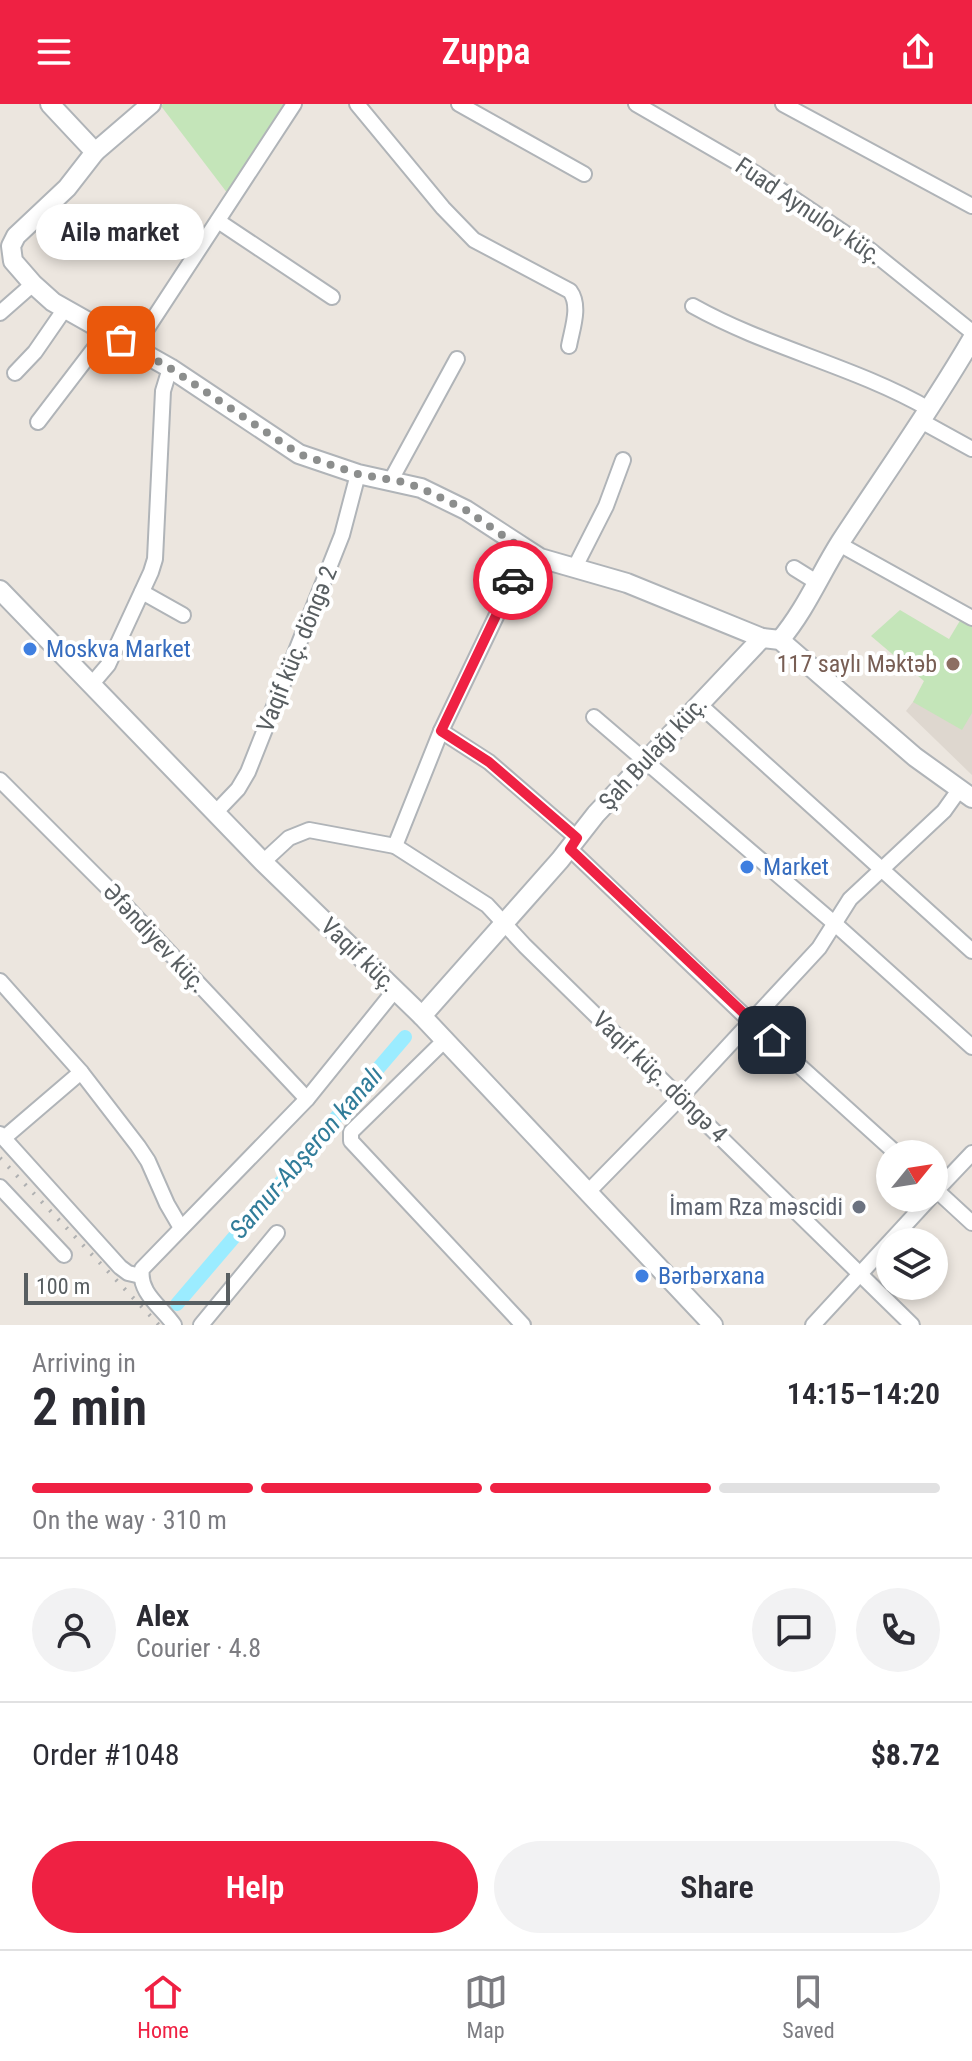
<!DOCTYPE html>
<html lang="en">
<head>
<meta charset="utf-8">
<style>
  body { margin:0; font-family:"Roboto Condensed",sans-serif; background:#f2f2f3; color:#2b2b33; height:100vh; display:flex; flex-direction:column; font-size:30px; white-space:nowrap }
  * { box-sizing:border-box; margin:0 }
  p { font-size:26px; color:#7c7c81 }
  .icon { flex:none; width:44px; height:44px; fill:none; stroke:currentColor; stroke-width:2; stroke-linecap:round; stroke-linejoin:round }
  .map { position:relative; height:1221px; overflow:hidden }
  .details { display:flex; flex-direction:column; background:#fff; flex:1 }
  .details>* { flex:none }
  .needle { width:52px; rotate:60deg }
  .tools { position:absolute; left:876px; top:1036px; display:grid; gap:16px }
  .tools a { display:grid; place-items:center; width:72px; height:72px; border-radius:50%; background:#fff; box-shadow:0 4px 12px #0003; font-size:40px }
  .scale { position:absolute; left:24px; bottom:20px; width:206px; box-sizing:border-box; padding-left:8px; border:4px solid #585e61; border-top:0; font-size:22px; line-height:28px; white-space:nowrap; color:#585e61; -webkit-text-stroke:6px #fff; paint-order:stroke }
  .pin { position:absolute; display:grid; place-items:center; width:68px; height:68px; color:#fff; margin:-34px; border-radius:16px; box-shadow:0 4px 12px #0006 }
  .courier { position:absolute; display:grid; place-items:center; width:80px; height:80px; margin:-40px; border:6px solid #ef2143; border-radius:50%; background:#fff; color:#222; box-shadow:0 2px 10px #0007 }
  .bubble { position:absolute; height:56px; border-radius:28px; background:#fff; box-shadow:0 4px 12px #0003; font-size:26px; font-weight:600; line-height:56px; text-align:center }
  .summary em { font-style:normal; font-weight:600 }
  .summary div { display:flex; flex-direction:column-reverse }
  .summary { display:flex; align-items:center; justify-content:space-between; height:136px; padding:0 32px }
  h1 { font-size:52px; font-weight:600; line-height:60px }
  .bar { display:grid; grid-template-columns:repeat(4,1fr); gap:12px 8px; align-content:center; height:96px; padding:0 32px }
  .bar i { height:10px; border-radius:6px; background:#e1e1e2 }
  .bar .on { background:#ef2143 }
  .bar p { grid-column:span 4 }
  .line { display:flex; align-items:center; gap:20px; padding:0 32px; border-top:2px solid #e1e1e2 }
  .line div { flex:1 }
  .round { display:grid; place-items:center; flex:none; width:84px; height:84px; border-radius:42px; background:#f2f2f3 }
  .primary-button { display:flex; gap:16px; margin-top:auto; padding:16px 32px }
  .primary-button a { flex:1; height:92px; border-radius:48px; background:#ef2143; color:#fff; font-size:32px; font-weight:600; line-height:92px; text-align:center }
  .primary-button a+a { background:#f2f2f3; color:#2b2b33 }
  header { display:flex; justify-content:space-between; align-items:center; height:104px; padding:0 32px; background:#ef2143; color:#fff; font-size:36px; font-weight:600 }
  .tabs { display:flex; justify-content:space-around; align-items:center; height:112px; border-top:2px solid #e1e1e2; background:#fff; font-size:22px; color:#7c7c81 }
  .tabs a { display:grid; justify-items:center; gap:4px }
  .tabs .on { color:#ef2143 }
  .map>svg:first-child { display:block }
</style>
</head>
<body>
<header><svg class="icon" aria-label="menu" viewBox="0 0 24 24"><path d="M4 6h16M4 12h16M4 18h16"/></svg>Zuppa<svg class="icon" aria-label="share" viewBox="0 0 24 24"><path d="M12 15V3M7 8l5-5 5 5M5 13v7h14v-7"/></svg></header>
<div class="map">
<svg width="972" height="1221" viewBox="0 0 972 1221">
  <rect width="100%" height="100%" fill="#ece6df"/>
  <path fill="#ded7cf" d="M972,522V671L906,607Z"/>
  <g fill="#c4e5b9">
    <path d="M163,0H286L228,90L161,2Z"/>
    <path d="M900,506L949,535L961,515L972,522V609L962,626L913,598L924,577L871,532Z"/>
  </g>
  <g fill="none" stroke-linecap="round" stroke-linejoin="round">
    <path stroke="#9becff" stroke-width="14" d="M177,1200L405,933"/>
    <g stroke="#b0b4b8" stroke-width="18">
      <g id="minor">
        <path d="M357,0L443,104L474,136L570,187C581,202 572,225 569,242"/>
        <path d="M459,0L584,70"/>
        <path d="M636,0L755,69L870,146L972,228"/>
        <path d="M783,0L972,102"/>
        <path d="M218,117L332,193"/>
        <path d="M693,202C768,244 854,262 929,305"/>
        <path d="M0,209L33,180"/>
        <path d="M135,243L294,0"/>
        <path d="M15,269L35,248L64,206"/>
        <path d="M921,317L972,345"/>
        <path d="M38,318L106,229"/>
        <path d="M391,376L457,255"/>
        <path d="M839,440L972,514"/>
        <path d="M575,463L606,402L623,356"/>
        <path d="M794,464L818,479"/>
        <path d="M142,488L183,511"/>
        <path d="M91,581L108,561L151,468L155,455L163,287L170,264"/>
        <path d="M700,601L972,847"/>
        <path d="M594,613L834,819L972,943"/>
        <path d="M441,627L489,658L577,734"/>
        <path d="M0,676L119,795L307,995"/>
        <path d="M216,708L238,685L248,668L342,431L358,370"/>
        <path d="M395,742L487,801L525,842L912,1221"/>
        <path d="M570,745L751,918L897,1050"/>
        <path d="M263,758L289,734L309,726L395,742L441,627L527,448"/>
        <path d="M0,877L81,968L138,1042L148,1057L167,1100L181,1124"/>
        <path d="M445,936L351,1028V1037L523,1221"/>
        <path d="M0,1030L120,1163L128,1169L141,1172"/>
        <path d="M4,1034L81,968"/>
        <path d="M0,1083L64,1151"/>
        <path d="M934,1084L972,1119"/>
        <path d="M589,1087L681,993L819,844L850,795L944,707L959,686"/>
        <path d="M934,1089L972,1049"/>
        <path d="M174,1221C162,1203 138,1189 142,1165L307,995L395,886"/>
        <path d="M201,1221L277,1129"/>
        <path d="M813,1221L930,1094"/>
      </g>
    </g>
    <g stroke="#b0b4b8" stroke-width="22">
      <g id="tertiary">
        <path d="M50,0L95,48L67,84L16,132L11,142L13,157L33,180L53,198L170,264L299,350L358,370L421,384L466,406L540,454L627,479L762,534L780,536L915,653L972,694"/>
        <path d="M95,48L151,0"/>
        <path d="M0,486L263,758L422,912L713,1221"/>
        <path d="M780,536C806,505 820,470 841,437C885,370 932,304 972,235"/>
        <path d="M422,912L560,756L596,710L762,534"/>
      </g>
    </g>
    <use href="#minor" stroke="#fff" stroke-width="14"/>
    <use href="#tertiary" stroke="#fff" stroke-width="18"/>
    <path stroke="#afb0b1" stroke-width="4" stroke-dasharray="2 10" stroke-linecap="butt" d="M0,1054L159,1221"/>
  </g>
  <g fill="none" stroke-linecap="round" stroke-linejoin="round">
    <path stroke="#8c8e8d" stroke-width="8" stroke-dasharray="0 14.4" d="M121,236L170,264L299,350L358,370L403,378L421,384L466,406L527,448L513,476"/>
    <path stroke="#ef2143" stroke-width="10" d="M513,476L441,627L489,658L577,734L570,745L772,936"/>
  </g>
  <g fill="#3f7fe0" stroke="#fff" stroke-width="3">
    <circle cx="30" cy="545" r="8"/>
    <circle cx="747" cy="763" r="8"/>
    <circle cx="642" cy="1172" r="8"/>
  </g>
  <circle fill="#8d6e63" stroke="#fff" stroke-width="3" cx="953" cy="560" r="8"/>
  <circle fill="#6b7280" stroke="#fff" stroke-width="3" cx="859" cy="1103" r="8"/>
  <g text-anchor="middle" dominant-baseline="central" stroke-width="8" stroke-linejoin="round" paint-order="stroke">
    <g font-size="24" fill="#585e61" stroke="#fff">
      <text transform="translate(809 107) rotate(34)">Fuad Aynulov küç.</text>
      <text transform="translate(297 545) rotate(-68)">Vaqif küç. döngə 2</text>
      <text transform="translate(653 649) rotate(-47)">Şah Bulağı küç.</text>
      <text transform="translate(155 834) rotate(47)">Əfəndiyev küç.</text>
      <text transform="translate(359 851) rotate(44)">Vaqif küç.</text>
      <text transform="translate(660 973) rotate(44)">Vaqif küç. döngə 4</text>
    </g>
    <g font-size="24" fill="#366cbe" stroke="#fff" text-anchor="start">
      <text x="46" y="545">Moskva Market</text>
      <text x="763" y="763">Market</text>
      <text x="658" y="1172">Bərbərxana</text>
    </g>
    <g font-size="24" fill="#785e54" stroke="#fff" text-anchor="end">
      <text x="937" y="560">117 saylı Məktəb</text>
    </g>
    <g font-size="24" fill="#5b616d" stroke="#fff" text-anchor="end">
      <text x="843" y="1103">İmam Rza məscidi</text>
    </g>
    <g font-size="26" font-style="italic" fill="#307c99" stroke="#fff">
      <text transform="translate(306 1048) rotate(-49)">Samur-Abşeron kanalı</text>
    </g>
  </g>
</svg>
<div class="tools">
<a><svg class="needle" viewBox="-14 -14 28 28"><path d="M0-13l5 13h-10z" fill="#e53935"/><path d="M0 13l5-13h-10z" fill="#7c7c81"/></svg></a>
<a><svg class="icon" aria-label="layers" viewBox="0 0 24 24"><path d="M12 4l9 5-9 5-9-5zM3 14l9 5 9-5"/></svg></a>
</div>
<div class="scale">100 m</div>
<div class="pin" style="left:121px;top:236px;background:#ea580c"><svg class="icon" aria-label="bag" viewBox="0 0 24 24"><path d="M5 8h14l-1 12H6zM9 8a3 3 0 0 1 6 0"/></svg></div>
<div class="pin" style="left:772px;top:936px;background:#1f2937"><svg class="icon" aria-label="home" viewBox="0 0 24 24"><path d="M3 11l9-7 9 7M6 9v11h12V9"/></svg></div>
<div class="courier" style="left:513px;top:476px"><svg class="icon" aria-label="car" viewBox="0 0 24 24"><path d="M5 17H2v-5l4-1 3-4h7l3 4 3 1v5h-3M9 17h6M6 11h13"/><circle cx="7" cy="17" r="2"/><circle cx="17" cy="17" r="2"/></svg></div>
<div class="bubble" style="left:36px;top:100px;width:168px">Ailә market</div>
</div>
<section class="details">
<div class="summary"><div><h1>2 min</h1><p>Arriving in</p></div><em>14:15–14:20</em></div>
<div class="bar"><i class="on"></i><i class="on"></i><i class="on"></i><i></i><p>On the way · 310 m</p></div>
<div class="line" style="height:144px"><a class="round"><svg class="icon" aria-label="person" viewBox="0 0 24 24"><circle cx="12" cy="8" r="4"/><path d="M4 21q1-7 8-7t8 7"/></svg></a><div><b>Alex</b><p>Courier · 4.8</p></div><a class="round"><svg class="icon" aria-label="chat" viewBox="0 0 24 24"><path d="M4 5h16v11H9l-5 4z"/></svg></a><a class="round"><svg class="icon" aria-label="phone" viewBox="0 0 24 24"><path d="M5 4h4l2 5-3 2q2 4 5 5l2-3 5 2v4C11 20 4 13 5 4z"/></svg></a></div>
<div class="line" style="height:104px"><div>Order #1048</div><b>$8.72</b></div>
<div class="primary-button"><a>Help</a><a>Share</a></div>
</section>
<nav class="tabs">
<a class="on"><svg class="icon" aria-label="home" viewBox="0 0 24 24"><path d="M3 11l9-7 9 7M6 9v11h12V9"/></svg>Home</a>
<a><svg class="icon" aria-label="map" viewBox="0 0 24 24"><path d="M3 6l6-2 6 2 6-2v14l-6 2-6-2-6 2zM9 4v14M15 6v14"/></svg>Map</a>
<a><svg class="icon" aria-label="saved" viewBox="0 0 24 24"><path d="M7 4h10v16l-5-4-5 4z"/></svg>Saved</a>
</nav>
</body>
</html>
